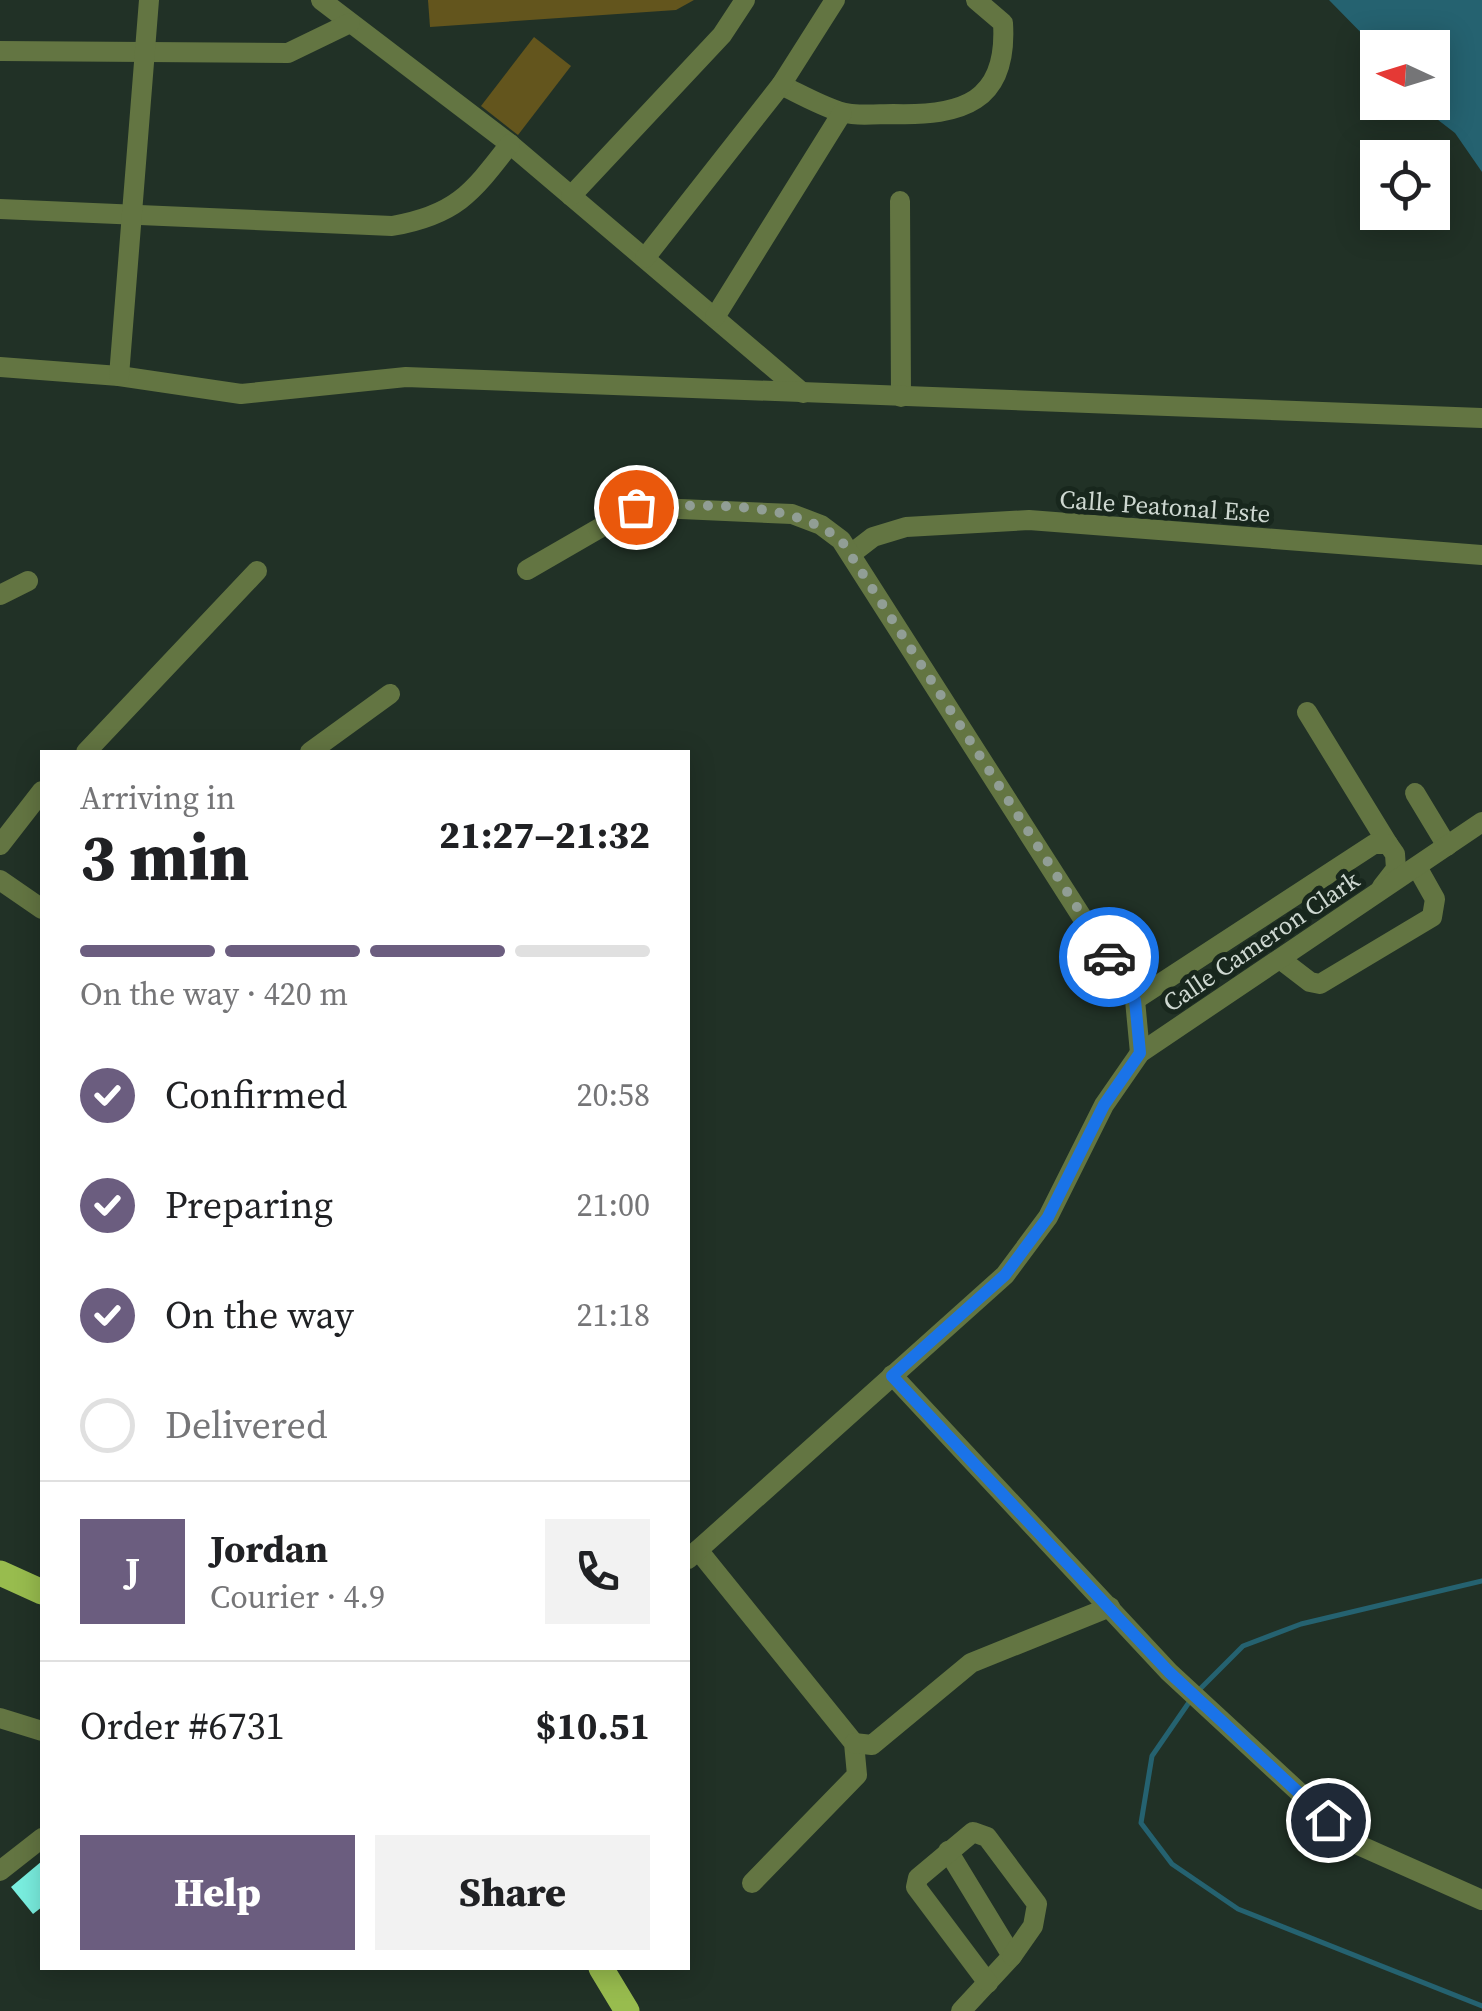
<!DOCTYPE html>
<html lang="en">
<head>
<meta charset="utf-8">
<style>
  body { margin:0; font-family:"Source Serif 4",serif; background:#f2f2f2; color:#202124; height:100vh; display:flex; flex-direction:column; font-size:38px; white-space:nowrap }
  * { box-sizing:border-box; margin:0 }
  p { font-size:32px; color:#757577 }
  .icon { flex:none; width:55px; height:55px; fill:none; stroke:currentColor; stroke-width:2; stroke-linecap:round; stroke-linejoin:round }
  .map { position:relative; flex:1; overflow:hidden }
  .drawer { position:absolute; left:40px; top:750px; width:650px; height:1220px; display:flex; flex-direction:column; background:#fff; border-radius:0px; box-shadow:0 5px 25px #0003 }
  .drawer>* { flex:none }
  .needle { width:65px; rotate:274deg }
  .fabs { position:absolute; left:1360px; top:30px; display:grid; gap:20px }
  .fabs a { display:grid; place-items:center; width:90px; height:90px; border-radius:0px; background:#fff; box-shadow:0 5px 25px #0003; font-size:50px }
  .pin { position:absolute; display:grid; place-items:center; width:85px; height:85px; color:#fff; margin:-42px; border:5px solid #fff; border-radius:50%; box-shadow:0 2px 10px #0007 }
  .courier { position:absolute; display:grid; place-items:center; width:100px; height:100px; margin:-50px; border:8px solid #1a73e8; border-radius:50%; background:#fff; color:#222; box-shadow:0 2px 12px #0007 }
  .headline em { font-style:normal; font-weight:800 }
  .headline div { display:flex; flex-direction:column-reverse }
  .headline { display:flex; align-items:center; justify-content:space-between; height:170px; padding:0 40px }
  h1 { font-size:65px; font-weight:800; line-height:75px }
  .bar { display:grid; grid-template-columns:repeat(4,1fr); gap:15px 10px; align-content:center; height:120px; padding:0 40px }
  .bar i { height:12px; border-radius:8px; background:#e0e0e0 }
  .bar .active { background:#6b5d7f }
  .bar p { grid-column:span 4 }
  .line { display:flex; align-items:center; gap:25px; padding:0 40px; border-top:2px solid #e0e0e0 }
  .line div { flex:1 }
  .round { display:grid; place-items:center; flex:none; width:105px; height:105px; border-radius:0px; background:#f2f2f2 }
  ol { padding:0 40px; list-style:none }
  li { display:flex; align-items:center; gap:30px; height:110px }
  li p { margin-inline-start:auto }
  li .icon { padding:10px; border-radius:50%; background:#6b5d7f; color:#fff; stroke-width:4 }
  li:last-child { color:#757577 }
  li i { width:55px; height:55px; border:5px solid #e0e0e0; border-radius:50% }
  .button { display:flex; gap:20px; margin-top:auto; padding:20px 40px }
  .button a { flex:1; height:115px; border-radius:0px; background:#6b5d7f; color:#fff; font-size:40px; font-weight:800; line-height:115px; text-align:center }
  .button a+a { background:#f2f2f2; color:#202124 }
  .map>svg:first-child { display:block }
</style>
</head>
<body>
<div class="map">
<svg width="1482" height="2011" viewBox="0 0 1482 2011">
  <rect width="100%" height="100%" fill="#213126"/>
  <g fill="#63551d">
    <path d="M428,0H694L676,10L430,27Z"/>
    <path d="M534,37L571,66L518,135L481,106Z"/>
  </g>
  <path fill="#256270" d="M1329,0H1482V172L1455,133L1416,103L1432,102V48L1377,49Z"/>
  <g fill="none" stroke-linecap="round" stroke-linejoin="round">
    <g stroke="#256270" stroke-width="5">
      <path d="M1199,1690L1243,1646L1301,1624L1482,1581"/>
      <path d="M1192,1698L1152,1756L1141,1823L1172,1864L1238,1909L1482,2006"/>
    </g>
  </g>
  <path fill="#7aefe0" d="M42,1861V1907L33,1914L11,1887Z"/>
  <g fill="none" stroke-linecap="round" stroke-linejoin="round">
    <g stroke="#637542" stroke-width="20">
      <path d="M321,0L510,144L803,393"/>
      <path d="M0,51L288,53L350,23"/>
      <path d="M781,85C800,94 819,105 838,111C854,117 876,114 893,114C961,116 1008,103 1003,23L976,0"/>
      <path d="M571,196L722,35L745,0"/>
      <path d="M900,201L901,397"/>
      <path d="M0,209L392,226C456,215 472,193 510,144"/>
      <path d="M645,258L781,85L835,0"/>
      <path d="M715,317L842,113"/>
      <path d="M0,367L119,376L241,394L406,377L1482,418"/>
      <path d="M119,376L149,0"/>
      <path d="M851,554L873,537L906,527L1029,520L1482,555"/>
      <path d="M527,570L636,507L792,514L821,525L841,540L1135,1000L1140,1053"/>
      <path d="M0,595L28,581"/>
      <path d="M1307,712L1388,844"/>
      <path d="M86,752L257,571"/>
      <path d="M310,752L390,694"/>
      <path d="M1415,793L1447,846"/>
      <path d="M0,845L42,791"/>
      <path d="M0,880L42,909"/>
      <path d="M1280,959L1310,982L1320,984L1432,917L1435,899L1417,867"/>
      <path d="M1135,1000L1374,844H1388L1395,854L1396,869L1382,887"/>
      <path d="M892,1375L1169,1672L1354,1843L1482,1900"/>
      <path d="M698,1550L854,1743L857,1775L752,1883"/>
      <path d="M688,1559L1005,1275L1048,1217L1104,1105L1140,1053L1482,822"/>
      <path d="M0,1718L42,1731"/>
      <path d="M854,1743L872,1745L971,1663L1110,1607"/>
      <path d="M948,1851L1012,1956L961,2011"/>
      <path d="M0,1871L42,1838"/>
      <path d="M988,1983L916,1887L918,1878L973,1832L987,1837L1037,1904L1033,1926L1012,1956"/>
    </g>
    <g stroke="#98bc4e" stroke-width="25">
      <path d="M0,1573L42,1592"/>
      <path d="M601,1968L627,2011"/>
    </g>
  </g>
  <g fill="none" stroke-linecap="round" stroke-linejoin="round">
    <path stroke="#919e95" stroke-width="10" stroke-dasharray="0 18" d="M636,507C701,506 787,498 841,540L1109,957"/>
    <path stroke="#1a73e8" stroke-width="12" d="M1109,957L1135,1000L1140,1053L1104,1105L1048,1217L1005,1275L892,1376L1169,1672L1328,1820"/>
  </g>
  <g text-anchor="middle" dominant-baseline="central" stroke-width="10" stroke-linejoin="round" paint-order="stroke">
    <g font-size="25" fill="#ced8d1" stroke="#18271d">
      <text transform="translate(1165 506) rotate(4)">Calle Peatonal Este</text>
      <text transform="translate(1261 941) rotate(-34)">Calle Cameron Clark</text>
    </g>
  </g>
</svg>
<div class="fabs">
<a><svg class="needle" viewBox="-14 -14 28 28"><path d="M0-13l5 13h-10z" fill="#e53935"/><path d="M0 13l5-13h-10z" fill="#757577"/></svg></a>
<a><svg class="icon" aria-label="locate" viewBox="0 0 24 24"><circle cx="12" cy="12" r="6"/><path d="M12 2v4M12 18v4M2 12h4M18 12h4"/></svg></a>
</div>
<div class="pin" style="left:636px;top:507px;background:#ea580c"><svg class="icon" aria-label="bag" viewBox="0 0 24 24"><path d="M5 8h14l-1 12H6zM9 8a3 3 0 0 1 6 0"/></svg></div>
<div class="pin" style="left:1328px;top:1820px;background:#1f2937"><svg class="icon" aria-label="home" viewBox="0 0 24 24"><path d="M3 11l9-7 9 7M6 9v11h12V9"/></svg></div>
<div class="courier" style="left:1109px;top:957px"><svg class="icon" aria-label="car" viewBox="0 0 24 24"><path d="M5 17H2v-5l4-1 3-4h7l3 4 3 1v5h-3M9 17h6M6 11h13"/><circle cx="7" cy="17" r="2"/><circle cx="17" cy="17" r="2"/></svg></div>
<section class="drawer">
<div class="headline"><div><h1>3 min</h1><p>Arriving in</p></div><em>21:27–21:32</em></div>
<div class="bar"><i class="active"></i><i class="active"></i><i class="active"></i><i></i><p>On the way · 420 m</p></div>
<ol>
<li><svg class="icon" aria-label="check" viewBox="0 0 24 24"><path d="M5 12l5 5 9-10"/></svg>Confirmed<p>20:58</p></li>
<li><svg class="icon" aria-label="check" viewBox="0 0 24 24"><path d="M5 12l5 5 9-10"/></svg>Preparing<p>21:00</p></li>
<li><svg class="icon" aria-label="check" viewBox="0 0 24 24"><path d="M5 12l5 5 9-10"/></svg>On the way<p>21:18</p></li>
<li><i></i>Delivered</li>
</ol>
<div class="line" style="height:180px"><b class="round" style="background:#6b5d7f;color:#fff">J</b><div><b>Jordan</b><p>Courier · 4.9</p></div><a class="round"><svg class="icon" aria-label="phone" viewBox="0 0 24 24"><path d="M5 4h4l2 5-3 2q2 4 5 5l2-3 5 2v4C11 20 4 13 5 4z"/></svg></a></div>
<div class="line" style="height:130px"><div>Order #6731</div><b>$10.51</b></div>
<div class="button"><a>Help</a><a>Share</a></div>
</section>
</div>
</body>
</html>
